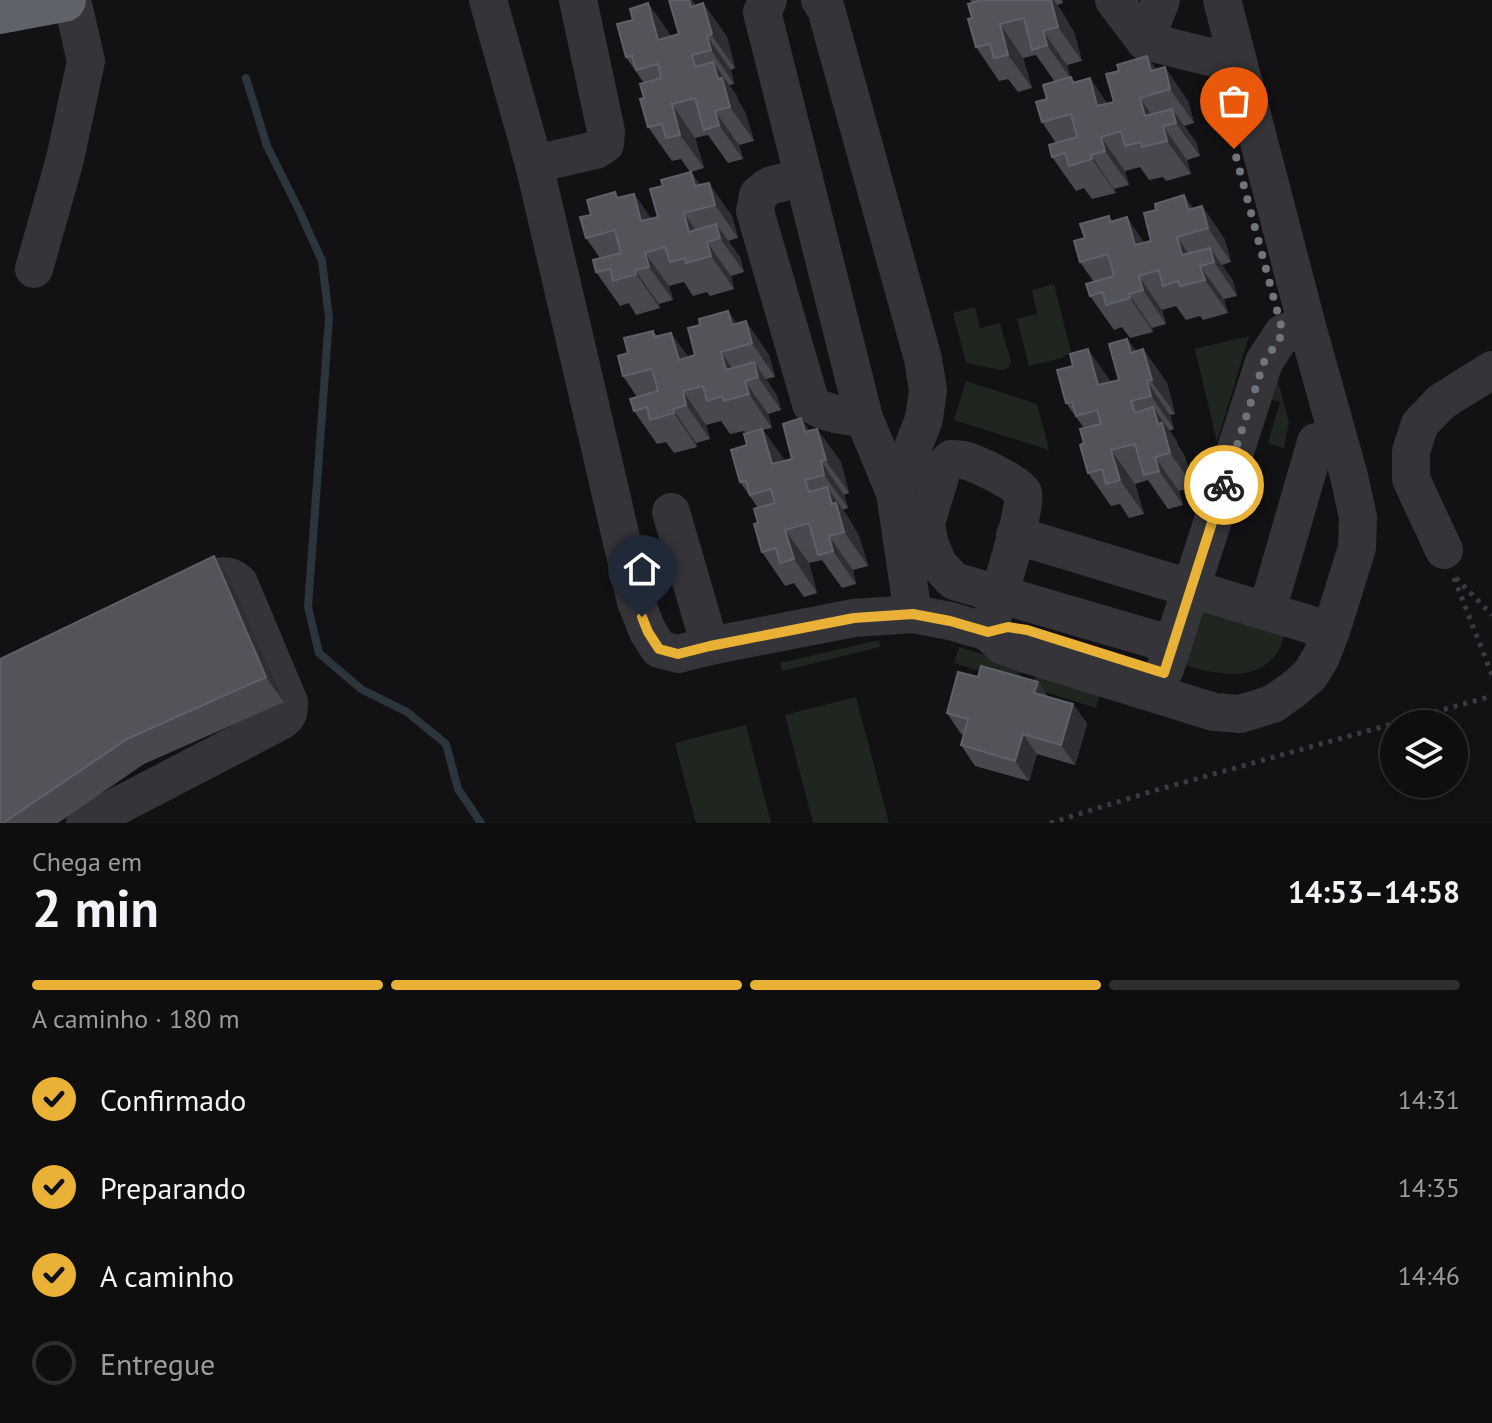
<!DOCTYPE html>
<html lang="pt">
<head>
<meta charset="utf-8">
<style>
  body { margin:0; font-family:"PT Sans",sans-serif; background:#171718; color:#f1f3f6; height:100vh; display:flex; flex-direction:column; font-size:30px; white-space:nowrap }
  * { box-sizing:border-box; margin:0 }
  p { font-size:26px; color:#9b9c9e }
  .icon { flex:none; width:44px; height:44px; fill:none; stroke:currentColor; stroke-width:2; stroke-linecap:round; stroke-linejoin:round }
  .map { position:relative; height:823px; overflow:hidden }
  .panel { display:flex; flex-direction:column; background:#0e0e0f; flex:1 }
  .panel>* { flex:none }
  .controls { position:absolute; left:1380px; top:710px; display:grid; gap:16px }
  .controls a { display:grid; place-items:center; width:88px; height:88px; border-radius:50%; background:#0e0e0f; box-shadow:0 2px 6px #0004,0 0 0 2px #2e2e2f; font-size:40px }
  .pin { position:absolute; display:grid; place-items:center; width:68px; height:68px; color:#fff; margin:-82px -34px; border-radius:50% 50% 50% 0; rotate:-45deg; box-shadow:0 0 8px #0007 }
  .pin .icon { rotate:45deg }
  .courier { position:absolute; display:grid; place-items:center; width:80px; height:80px; margin:-40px; border:6px solid #e9b135; border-radius:50%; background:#fff; color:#222; box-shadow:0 2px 10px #0007 }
  .headline em { font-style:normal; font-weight:700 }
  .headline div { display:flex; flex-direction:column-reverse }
  .headline { display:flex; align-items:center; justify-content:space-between; height:136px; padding:0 32px }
  h1 { font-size:52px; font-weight:700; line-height:60px }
  .bar { display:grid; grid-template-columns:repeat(4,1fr); gap:12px 8px; align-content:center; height:96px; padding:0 32px }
  .bar i { height:10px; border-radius:6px; background:#2e2e2f }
  .bar .active { background:#e9b135 }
  .bar p { grid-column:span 4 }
  ol { padding:0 32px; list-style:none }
  li { display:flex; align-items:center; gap:24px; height:88px }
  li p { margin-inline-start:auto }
  li .icon { padding:8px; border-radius:50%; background:#e9b135; color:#111; stroke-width:4 }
  li:last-child { color:#9b9c9e }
  li i { width:44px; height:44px; border:4px solid #2e2e2f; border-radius:50% }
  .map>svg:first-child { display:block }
</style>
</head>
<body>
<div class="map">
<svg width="1492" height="823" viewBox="0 0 1492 823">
  <rect width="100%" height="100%" fill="#121214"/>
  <g fill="#1f2620">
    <path d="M1054,284L1071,352L1062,358L1029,366L1017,319L1037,314L1032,290Z"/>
    <path d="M975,307L980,328L1000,323L1011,362L1008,368L1002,370L966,363L953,313Z"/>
    <path d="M1249,336L1217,442L1195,349Z"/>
    <path d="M1273,363L1289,422L1284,448L1268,443L1280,402L1262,396Z"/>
    <path d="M966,381L1037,404L1049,450L954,420Z"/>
    <path d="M1196,604L1285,633C1272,688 1215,676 1176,662Z"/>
    <path d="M879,640L880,647L782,671L780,663Z"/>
    <path d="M959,647L1023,667L1017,683L954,663Z"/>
    <path d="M1037,672L1101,692L1096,708L1032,688Z"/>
    <path d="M856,697L889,823H813L785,715Z"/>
    <path d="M746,725L771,823H696L675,743Z"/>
  </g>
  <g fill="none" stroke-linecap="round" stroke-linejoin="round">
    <path stroke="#2c353c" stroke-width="8" d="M246,78L267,146L299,210L322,261L329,318L308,607L319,653L361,689L407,712L446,744L458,789L481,823"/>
    <g stroke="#3a3b40" stroke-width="5" stroke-dasharray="4 6" stroke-linecap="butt">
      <path d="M1454,578L1492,675"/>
      <path d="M1456,578L1492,615"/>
      <path d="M1050,823L1153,791L1492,696"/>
    </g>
    <g stroke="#343439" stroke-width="38">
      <path d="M488,0L534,164L636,602L648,632L659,649L678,654L710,646L854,618L913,614L950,621L988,632L1002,645L1020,652L1214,712L1240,714L1273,704L1294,689L1310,675L1321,657L1331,631L1357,548L1358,517L1349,476L1307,326L1222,0"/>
      <path d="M768,0L762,12L864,418L895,493L913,614"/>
      <path d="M820,0L826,9L923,359L928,390L924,419L895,493"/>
      <path d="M1114,0L1145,41L1210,57L1235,51"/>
      <path d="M1145,41L1161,0"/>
      <path d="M534,164L596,150L605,144L606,131L578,0"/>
      <path d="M804,177L769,186L758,195L755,211L811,404C829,415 845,416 864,418"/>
      <path d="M34,269L65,159L86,61L72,0"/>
      <path d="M671,512L710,646"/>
      <path d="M1015,535L1331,631"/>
      <path d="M1444,550L1411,479V451L1420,424L1441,402L1492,370"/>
      <path d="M1267,611L1316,442"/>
      <path d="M988,632C994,611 1028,505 1023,493C1019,483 975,463 964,460C960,459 955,459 951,459L943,467L926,523L929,542L938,564L954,581L1173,645"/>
      <path d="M1165,669L1264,362L1283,333L1307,326"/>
      <path d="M85,823L281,721C289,716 289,712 289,702L239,583C223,566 198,586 182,594"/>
    </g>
    <path stroke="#606269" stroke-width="44" d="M0,12L64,0"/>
  </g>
  <g fill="#48494f">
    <path d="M669,0H692L696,6L703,3L727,37L735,68L731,70L734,84L729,85L745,112L754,141L739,145L743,159L728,163L708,135L695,138L704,168L691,172L700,185L732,216L738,238L728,241L740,257L744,272L731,276L734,289L710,296L707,292L693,296L684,282L669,286L673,300L659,304L660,308L636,315L629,303L620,306L596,272L600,258L586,238L591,215L619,198L634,194L651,219L658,217L663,186L690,172L681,159L672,161L648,127L644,83L626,57L633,20L648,3L671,36L679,34Z"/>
    <path d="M970,0H1062L1063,3L1057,5L1074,32L1082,61L1067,65L1070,77L1075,82L1090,78L1107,104L1114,102L1119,71L1147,56L1156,70L1188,101L1194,123L1184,126L1196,142L1200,156L1187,160L1191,174L1166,181L1163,177L1149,180L1140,167L1125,171L1129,185L1114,189L1116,193L1092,199L1084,188L1076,191L1052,157L1056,143L1042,122L1047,99L1055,82L1036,55L1023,58L1032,88L1018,92L1008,79L999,81L976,47L972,18V3Z"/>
    <path d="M1184,195L1193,209L1202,206L1225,240L1231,262L1222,265L1233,281L1237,296L1224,299L1228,313L1203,320L1200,316L1186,320L1176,306L1162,310L1166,324L1152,328L1153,332L1130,338L1122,327L1114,330L1090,296L1094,282L1080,262L1085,238L1109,216L1112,221L1144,243L1151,241L1156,210Z"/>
    <path d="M737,324L769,355L775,377L766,379L777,396L781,410L768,414L772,428L763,430L785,461L792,459L810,430L817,429L841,462L849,493L844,495L848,508L843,510L859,536L868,566L853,570L856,584L842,588L822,560L809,563L817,593L804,597L794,583L785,586L762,552L758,523V508L740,482L747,445L746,433L744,431L730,434L721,421L706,425L710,439L696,443L697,447L674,453L666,442L657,444L634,411L637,397L623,376L653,331L657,336L671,333L688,357L695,355Z"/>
    <path d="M1127,339L1136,351L1143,349L1167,383L1175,414L1170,415L1174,429L1169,431L1185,457L1194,487L1179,491L1183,505L1168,509L1148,480L1135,484L1144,514L1129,518L1120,504L1111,506L1088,473L1084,443V428L1066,403L1111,382L1119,380Z"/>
    <path d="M232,582L284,702L144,764L58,823H0Z"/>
    <path d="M978,677L1038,682L1048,697L1073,704L1087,724L1075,765L1037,754L1029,781L975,766L961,745L964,735L961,734L947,713Z"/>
  </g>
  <g fill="#2e2f33">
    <path d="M689,0H692L709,25L703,3L727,37L735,68L691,7Z"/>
    <path d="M1047,0H1054L1065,16L1067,22L1074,32L1082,61L1058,27Z"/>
    <path d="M648,3L672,37L658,40Z"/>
    <path d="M1000,24L1023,58L1032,88L1008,55Z"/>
    <path d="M1043,31L1067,65L1071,79L1047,45Z"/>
    <path d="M707,36L731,70L734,84L711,50Z"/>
    <path d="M1147,56L1170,89L1151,71Z"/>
    <path d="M713,62L737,96L739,102L745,112L754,141L730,107L718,79Z"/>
    <path d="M1165,67L1188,101L1194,123L1170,89Z"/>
    <path d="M1090,78L1113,112L1097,106Z"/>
    <path d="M1140,98L1163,131L1145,116Z"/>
    <path d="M672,104L695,138L704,168L680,135Z"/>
    <path d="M1172,109L1196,142L1200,156L1176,123Z"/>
    <path d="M715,111L739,145L743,159L719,125Z"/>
    <path d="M1163,126L1187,160L1191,174L1167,141Z"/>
    <path d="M1101,137L1125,171L1129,185L1105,151Z"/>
    <path d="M1091,155L1114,189L1116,193L1092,159Z"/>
    <path d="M691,172L714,205L695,186Z"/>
    <path d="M709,183L732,216L738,238L715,205Z"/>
    <path d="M634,194L657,227L641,221Z"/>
    <path d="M1184,195L1207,228L1188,210Z"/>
    <path d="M1202,206L1225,240L1231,262L1208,228Z"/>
    <path d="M684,213L707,247L689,232Z"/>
    <path d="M1127,217L1150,251L1135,245Z"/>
    <path d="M716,224L740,257L744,272L720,238Z"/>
    <path d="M1177,237L1200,271L1182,255Z"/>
    <path d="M707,242L731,276L734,289L711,256Z"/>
    <path d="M1210,248L1233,281L1237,296L1214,262Z"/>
    <path d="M645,253L669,286L673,300L649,267Z"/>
    <path d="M1200,266L1224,299L1228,313L1205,280Z"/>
    <path d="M635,270L659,304L660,308L636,274Z"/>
    <path d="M1139,276L1162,310L1166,324L1143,290Z"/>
    <path d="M1129,294L1152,328L1153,332L1130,298Z"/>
    <path d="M728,311L751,343L732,325Z"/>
    <path d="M746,321L769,355L775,377L752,343Z"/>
    <path d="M671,333L694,366L679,360Z"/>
    <path d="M1127,339L1149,371L1143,349L1167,383L1175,414L1131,353Z"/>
    <path d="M1088,349L1112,383L1098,385Z"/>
    <path d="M721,352L744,385L726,370Z"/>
    <path d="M754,362L777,396L781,410L758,377Z"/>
    <path d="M745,381L768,414L772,428L749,394Z"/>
    <path d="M1147,381L1170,415L1174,429L1151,396Z"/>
    <path d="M683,391L706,425L710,439L686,405Z"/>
    <path d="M1153,407L1177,441L1178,447L1185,457L1194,487L1170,453L1158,424Z"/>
    <path d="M673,409L696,443L697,447L674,413Z"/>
    <path d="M801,418L823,450L817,429L841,462L849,493L805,432Z"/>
    <path d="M762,429L786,462L772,464Z"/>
    <path d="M1111,450L1135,484L1144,514L1120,480Z"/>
    <path d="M1155,457L1179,491L1183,505L1159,471Z"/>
    <path d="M821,461L844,495L848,508L824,475Z"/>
    <path d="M827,487L851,521L852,526L859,536L868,566L844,532L832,504Z"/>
    <path d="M785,530L809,563L817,593L794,559Z"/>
    <path d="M829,536L853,570L856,584L833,551Z"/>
    <path d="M214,556L232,582L284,702L266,677Z"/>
    <path d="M1038,682L1052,703L1034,693Z"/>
    <path d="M1073,704L1087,724L1075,765L1061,745Z"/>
    <path d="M1023,734L1037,754L1029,781L1015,761Z"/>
  </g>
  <g fill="#52545a" stroke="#5f6168" stroke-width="2">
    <path d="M669,0H689L691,7L703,3L712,34L707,36L711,50L692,55L695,67L713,62L718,79L722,78L730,107L715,111L719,125L704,130L695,98L672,104L680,135L666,138L662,124L648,127L640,99L644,98L640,84L661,78L658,64L636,70L632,56L626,57L617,24L633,20L630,9L648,3L658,40L679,34Z"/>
    <path d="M982,0H1051L1058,27L1043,31L1047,45L1032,50L1024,18L1000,24L1008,55L994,58L990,44L976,47L968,19L972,18L968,4Z"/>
    <path d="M1147,56L1151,71L1165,67L1170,89L1140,98L1145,116L1172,109L1176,123L1163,126L1167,141L1142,147L1141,142L1125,146L1121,131L1101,137L1105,151L1091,155L1092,159L1069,166L1065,153L1052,157L1049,145L1077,137L1071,114L1042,122L1036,102L1047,99L1043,85L1071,77L1073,83L1090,78L1097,106L1114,102L1106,74L1119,71L1117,65Z"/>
    <path d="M691,172L695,186L709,183L715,205L684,213L689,232L716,224L720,238L707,242L711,256L686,263L685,258L670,262L665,247L645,253L649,267L635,270L636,274L613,281L610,269L596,272L593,260L621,253L615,230L586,238L580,217L591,215L587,200L615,192L617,198L634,194L641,221L658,217L650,189L663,186L661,180Z"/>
    <path d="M1184,195L1188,210L1202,206L1208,228L1177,237L1182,255L1210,248L1214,262L1200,266L1205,280L1180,286L1178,281L1163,286L1159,270L1139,276L1143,290L1129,294L1130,298L1106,305L1103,292L1090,296L1086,284L1114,276L1108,254L1080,262L1074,241L1085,238L1080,224L1109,216L1110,222L1127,217L1135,245L1151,241L1144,213L1156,210L1155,204Z"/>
    <path d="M728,311L732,325L746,321L752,343L721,352L726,370L754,362L758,377L745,381L749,394L724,401L722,396L707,401L703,386L683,391L686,405L673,409L674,413L650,420L647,407L634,411L630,399L658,391L652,369L623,376L618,356L628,353L624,338L653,331L654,337L671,333L679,360L695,355L688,328L700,325L699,319Z"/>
    <path d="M1127,339L1131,353L1143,349L1152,380L1147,381L1151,396L1131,401L1135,413L1153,407L1158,424L1162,423L1170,453L1155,457L1159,471L1144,475L1135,444L1111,450L1120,480L1106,484L1102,469L1088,473L1080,445L1084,443L1080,429L1101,424L1097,410L1076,416L1072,402L1066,403L1057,370L1073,366L1070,354L1088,349L1098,385L1119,380L1109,344Z"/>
    <path d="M801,418L805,432L817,429L826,460L821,461L824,475L805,480L809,492L827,487L832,504L836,503L844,532L829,536L833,551L818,555L809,523L785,530L794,559L780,563L776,548L762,552L754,524L758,523L754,509L775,503L771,489L750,495L746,481L740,482L731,450L747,445L744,434L762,429L772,464L792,459L783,424Z"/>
    <path d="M214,556L266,677L127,739L3,823H0V659Z"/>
    <path d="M981,666L1038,682L1034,693L1073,704L1061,745L1023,734L1015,761L961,745L968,719L947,713L958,672L978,677Z"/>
  </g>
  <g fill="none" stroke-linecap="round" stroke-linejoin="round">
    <path stroke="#71747c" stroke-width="8" stroke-dasharray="0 14.4" d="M1224,485L1264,362L1283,333L1234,149"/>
    <path stroke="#e9b135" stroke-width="10" d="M642,617L648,632L659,649L678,654L710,646L854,618L913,614L950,621L988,632L1008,627L1027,630L1164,673L1224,485"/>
  </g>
</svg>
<div class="controls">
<a><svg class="icon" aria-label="layers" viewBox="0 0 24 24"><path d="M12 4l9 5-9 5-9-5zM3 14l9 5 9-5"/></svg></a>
</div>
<div class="pin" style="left:1234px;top:149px;background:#ea580c"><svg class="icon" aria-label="bag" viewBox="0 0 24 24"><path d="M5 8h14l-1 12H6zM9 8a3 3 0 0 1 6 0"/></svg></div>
<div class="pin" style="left:642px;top:617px;background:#1f2937"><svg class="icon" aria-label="home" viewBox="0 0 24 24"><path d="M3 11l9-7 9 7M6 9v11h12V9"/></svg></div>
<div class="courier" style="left:1224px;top:485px"><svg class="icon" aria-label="bike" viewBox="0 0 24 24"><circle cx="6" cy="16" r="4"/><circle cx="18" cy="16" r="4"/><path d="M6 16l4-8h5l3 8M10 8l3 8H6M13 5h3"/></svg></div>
</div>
<section class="panel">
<div class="headline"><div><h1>2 min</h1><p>Chega em</p></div><em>14:53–14:58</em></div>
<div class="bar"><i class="active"></i><i class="active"></i><i class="active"></i><i></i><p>A caminho · 180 m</p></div>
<ol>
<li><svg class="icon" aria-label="check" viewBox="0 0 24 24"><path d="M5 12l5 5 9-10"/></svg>Confirmado<p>14:31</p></li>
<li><svg class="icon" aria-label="check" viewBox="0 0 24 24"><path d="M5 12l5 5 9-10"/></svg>Preparando<p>14:35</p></li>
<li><svg class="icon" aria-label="check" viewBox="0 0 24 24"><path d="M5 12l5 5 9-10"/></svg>A caminho<p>14:46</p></li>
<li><i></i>Entregue</li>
</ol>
</section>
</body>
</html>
